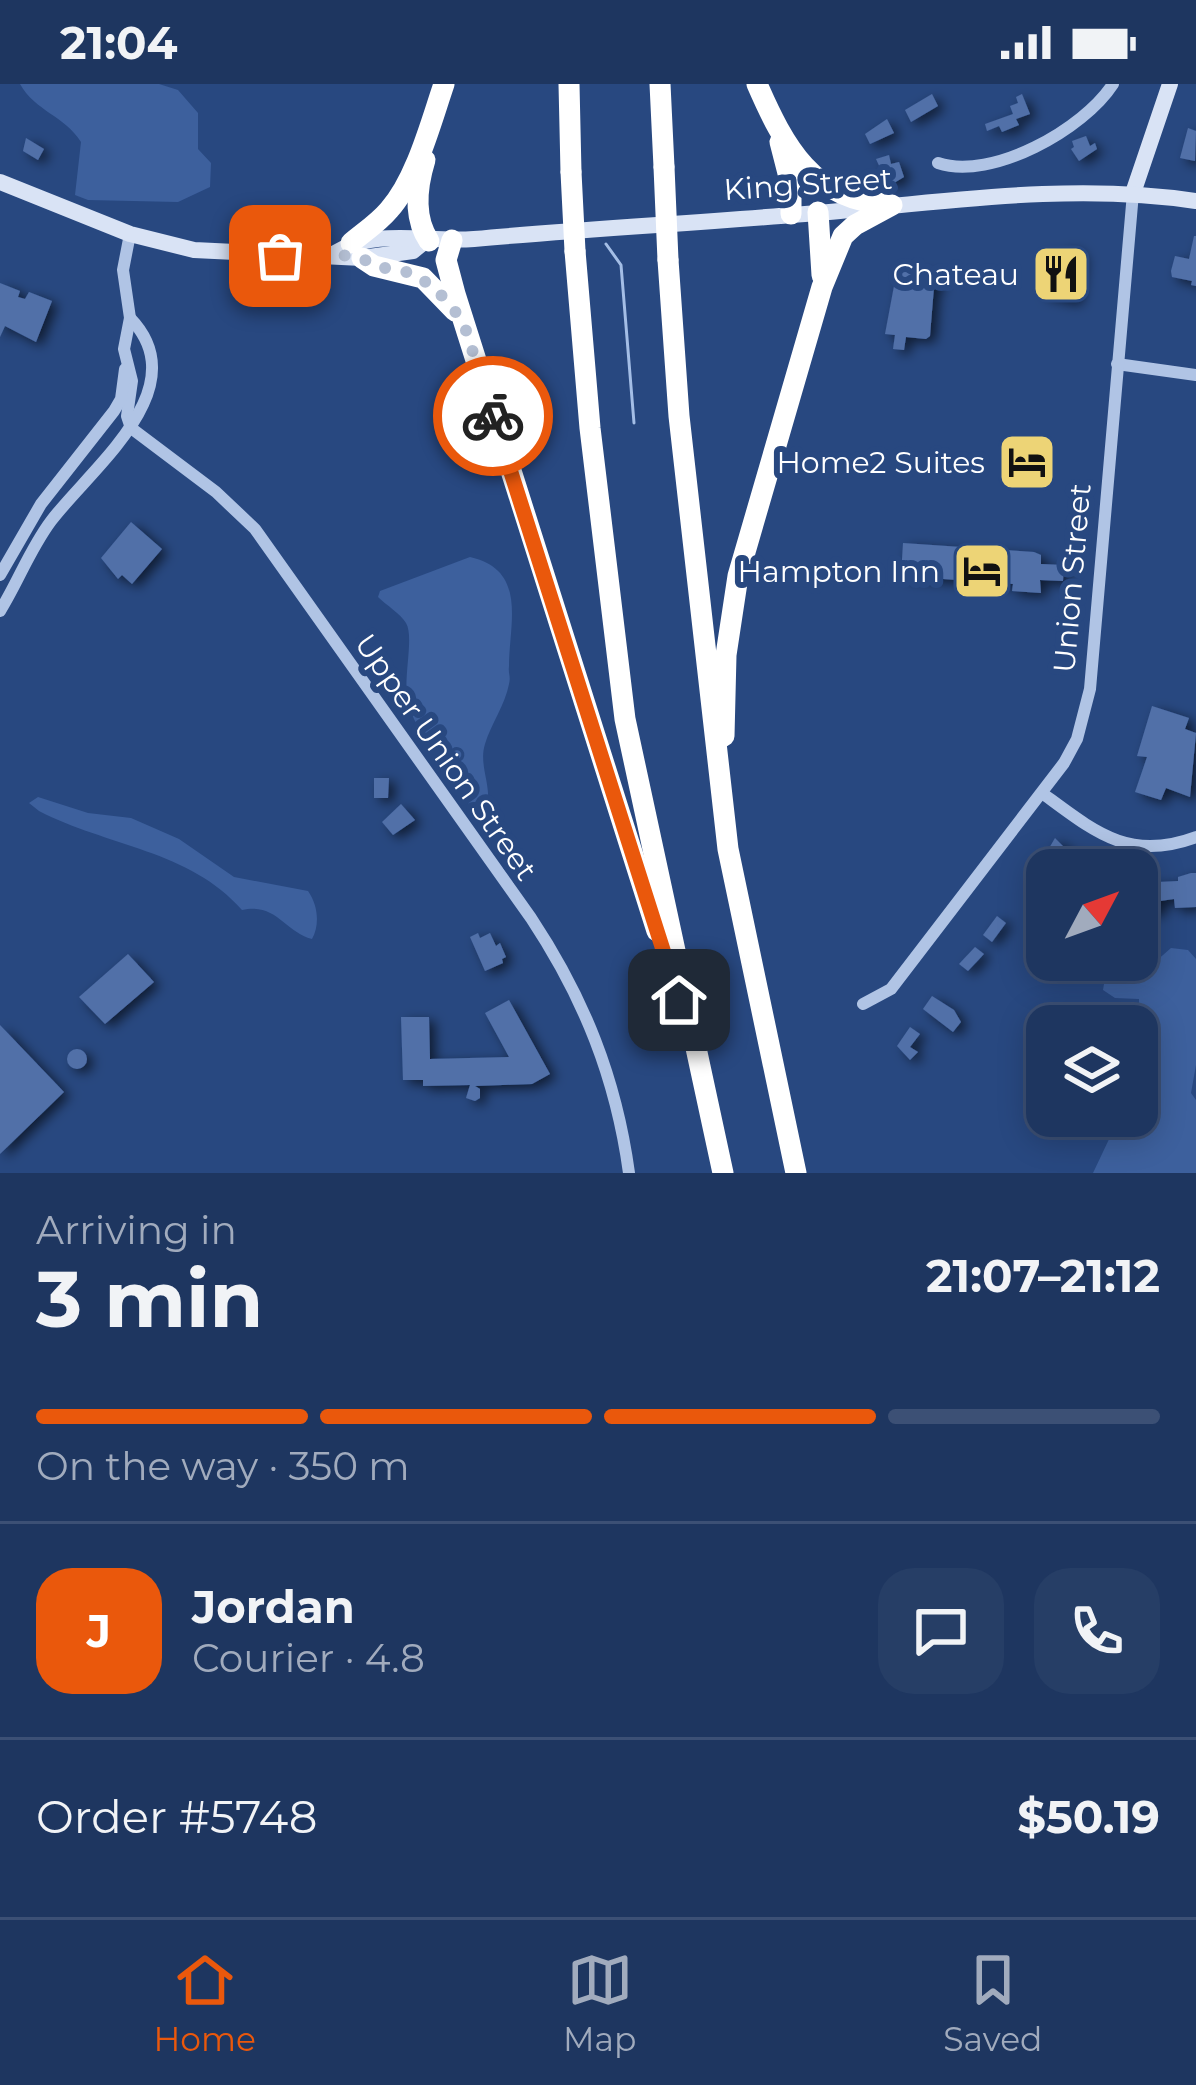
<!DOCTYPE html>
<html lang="en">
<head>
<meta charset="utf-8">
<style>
  body { margin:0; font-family:Montserrat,sans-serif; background:#263e66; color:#f1f3f6; height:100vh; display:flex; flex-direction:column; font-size:45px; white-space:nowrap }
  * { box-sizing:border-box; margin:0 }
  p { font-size:39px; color:#a1abbd }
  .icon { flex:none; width:66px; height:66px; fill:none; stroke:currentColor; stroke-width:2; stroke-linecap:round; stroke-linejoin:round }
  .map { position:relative; height:1089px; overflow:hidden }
  .sheet { display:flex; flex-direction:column; background:#1e3660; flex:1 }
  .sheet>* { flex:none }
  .needle { width:78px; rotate:49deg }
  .fabs { position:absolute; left:1026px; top:765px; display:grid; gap:24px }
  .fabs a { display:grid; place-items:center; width:132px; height:132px; border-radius:24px; background:#1e3660; box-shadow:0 6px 30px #0003,0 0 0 3px #3c5075; font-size:60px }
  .pin { position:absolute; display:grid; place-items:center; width:102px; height:102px; color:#fff; margin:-51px; border-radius:24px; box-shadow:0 6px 18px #0006 }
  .courier { position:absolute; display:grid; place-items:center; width:120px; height:120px; margin:-60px; border:9px solid #ea580c; border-radius:50%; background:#fff; color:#222; box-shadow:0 3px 15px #0007 }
  .summary em { font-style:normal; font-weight:700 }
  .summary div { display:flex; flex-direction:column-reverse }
  .summary { display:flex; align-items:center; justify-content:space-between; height:204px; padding:0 36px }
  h1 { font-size:78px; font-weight:700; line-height:90px }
  .bar { display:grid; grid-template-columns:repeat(4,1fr); gap:18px 12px; align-content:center; height:144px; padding:0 36px }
  .bar i { height:15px; border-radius:9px; background:#3c5075 }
  .bar .on { background:#ea580c }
  .bar p { grid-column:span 4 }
  .line { display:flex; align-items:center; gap:30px; padding:0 36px; border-top:3px solid #3c5075 }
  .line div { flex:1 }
  .round { display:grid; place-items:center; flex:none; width:126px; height:126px; border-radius:36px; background:#263e66 }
  .status { display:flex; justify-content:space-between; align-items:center; height:84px; padding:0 60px; background:#1e3660; direction:ltr }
  .status svg { height:33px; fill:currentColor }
  .tabs { display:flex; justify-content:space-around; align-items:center; height:168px; border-top:3px solid #3c5075; background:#1e3660; font-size:33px; color:#a1abbd }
  .tabs a { display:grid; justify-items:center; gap:6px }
  .tabs .on { color:#ea580c }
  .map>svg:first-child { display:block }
</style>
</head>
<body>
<div class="status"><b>21:04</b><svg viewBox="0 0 49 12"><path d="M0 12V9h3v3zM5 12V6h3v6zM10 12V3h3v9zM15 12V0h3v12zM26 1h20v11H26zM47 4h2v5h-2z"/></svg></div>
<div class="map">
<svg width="1196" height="1089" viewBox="0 0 1196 1089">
  <defs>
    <filter id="shadow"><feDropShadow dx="6" dy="4" stdDeviation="6" flood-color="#0009"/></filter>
  </defs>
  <rect width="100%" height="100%" fill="#284880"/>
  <g fill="#3d609d">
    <path d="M20,0H159L178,6L198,29V65L211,79L210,103L178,118L88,116L75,111L81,58C65,32 35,27 20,0Z"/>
    <path d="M470,473C528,486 509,540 509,582C508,591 511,591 509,600C505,621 491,640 485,660C477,685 498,710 482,733C461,717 418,649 409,623C401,599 415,554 406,539C401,530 386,521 378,513L380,507Z"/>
    <path d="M38,713L88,729L131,734L179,755L234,793L308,807C318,821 320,841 312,855C285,848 276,818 242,826C190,766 106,762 39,727L29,719Z"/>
    <path d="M1171,864L1188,866L1196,875V981L1191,1009L1196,1016V1089H1093L1120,1032H1137L1139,915L1115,914L1103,906L1108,876H1137V872L1139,879L1155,878Z"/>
  </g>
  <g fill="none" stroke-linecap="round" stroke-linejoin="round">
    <path stroke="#a4bee6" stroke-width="3" d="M606,160L621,181L634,339"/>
  </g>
  <g fill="#5170a8" filter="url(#shadow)">
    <path d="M932,10L938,22L911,38L905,26Z"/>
    <path d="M1022,10L1030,30L1016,35L1019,41L1002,48L999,42L987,47L985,40L1013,30L1010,22L1018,19L1016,13Z"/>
    <path d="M887,35L894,49L870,60L865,50Z"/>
    <path d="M1188,44L1196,47L1195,77L1180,74Z"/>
    <path d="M1086,52L1090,62L1095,59L1097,65L1079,77L1071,65L1074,63L1072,57Z"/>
    <path d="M26,54L44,65L38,76L23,67Z"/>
    <path d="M889,71L891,80L899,78L904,93L894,99H887L876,75Z"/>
    <path d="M1194,152H1196V202L1191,201L1192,197L1172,193L1171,187L1175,172L1189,175Z"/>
    <path d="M1063,162L1078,164L1077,169L1082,170L1077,215L1072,217L1041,210L1046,165L1062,168Z"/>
    <path d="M903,184L931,188L938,197V204L934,203L930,252L926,255L906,253L904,266L893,265L895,251L885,250L897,186Z"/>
    <path d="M0,199L20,207L18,213L25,215L29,208L52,217L36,258L5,242L0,253Z"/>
    <path d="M131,438L162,465L132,500L122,491L118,495L101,474Z"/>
    <path d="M903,459L1034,468L1041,471V480L1064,481L1063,497L1040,496L1041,509L1012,507L1013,500L901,492Z"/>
    <path d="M1152,622L1189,634L1185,645L1196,649L1190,713L1166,704L1161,716L1135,708L1147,673L1137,672Z"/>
    <path d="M374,694H389L388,714H374Z"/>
    <path d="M401,720L415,736L393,751L382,738Z"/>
    <path d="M1055,754L1064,763L1101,786H1046L1052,768L1048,766Z"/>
    <path d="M1191,789H1196V823L1175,824L1174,815L1160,817L1161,826L1137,832V799L1178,797V793Z"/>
    <path d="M997,832L1006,839L992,858L983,851Z"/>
    <path d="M478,849L480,854L490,849L496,862L500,859L506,873L502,875L503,879L485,887L470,853Z"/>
    <path d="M975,863L984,870L968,887L959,880Z"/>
    <path d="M128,870L154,898L105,940L79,913Z"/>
    <path d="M932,912L954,926L961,938L953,948L923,925Z"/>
    <path d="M509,916L550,990L532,1000L475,1002L480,1005V1014L475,1017L466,1014L470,1001L423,1002V996H403L401,933H429L430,975L509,973L485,929Z"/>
    <path d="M0,941L64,1008L0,1070Z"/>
    <path d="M910,943L920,950L910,963L918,968L910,976L897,962Z"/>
    <circle cx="77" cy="975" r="10"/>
  </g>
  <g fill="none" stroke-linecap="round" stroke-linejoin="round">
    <g stroke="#b0c4e5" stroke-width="12">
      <path d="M938,79C992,97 1084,45 1113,0"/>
      <path d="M130,150L123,186L130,234L124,265L132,297L127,332L131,344L216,408L255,445L531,834C584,914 616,994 629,1089"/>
      <path d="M1117,280L1196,291"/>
      <path d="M0,491L41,420L114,327L121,315L125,285"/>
      <path d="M0,527C18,498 30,465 51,437C91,384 198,304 130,234"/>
      <path d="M1042,709C1095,748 1129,778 1196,753"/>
      <path d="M863,920L891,905L1064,679L1077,655L1090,605L1133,109"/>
    </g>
    <g stroke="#d9e3f5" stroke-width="16">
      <path d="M0,98L130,150L194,166L362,174L413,167L424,158"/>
      <path d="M1133,109L1170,0"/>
      <path d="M333,170C377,143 425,159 474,155C596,144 718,138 840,127C957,116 1079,99 1196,117"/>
    </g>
    <g stroke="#fff" stroke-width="21">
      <path d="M569,0L571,88"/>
      <path d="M660,0L664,83"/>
      <path d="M757,0C784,62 813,117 888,120"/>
      <path d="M780,58L791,101V130"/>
      <path d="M425,76C417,102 413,133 429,157"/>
      <path d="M818,128L822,191"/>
      <path d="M452,156L446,176L455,210L657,847"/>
      <path d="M351,159C364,148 378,139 389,126C416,96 431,38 444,0"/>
      <path d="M575,167L590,344L625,635L723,1089"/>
      <path d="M362,174L374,182L423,194L455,227"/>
      <path d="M668,176L679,332L728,765L796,1089"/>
      <path d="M724,652L726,571L738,492L822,203L843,152L855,141L892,121"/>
    </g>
    <g stroke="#fff" stroke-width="21">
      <path d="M664,83L668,176"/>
      <path d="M571,88L575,167"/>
    </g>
  </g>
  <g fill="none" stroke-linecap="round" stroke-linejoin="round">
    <path stroke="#b4bfd3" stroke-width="12" stroke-dasharray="0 21.6" d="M280,172L333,170L362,174L374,182L412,189L436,205L463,237L493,332"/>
    <path stroke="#ea580c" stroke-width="15" d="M493,332L679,916"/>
  </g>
  <defs>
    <g id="restaurant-square" transform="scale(3)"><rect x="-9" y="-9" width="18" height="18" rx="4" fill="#edd476" stroke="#284880"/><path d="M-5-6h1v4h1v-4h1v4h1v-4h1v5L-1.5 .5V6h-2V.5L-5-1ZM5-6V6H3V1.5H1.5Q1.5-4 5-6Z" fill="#111"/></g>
    <g id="hotel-square" transform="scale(3)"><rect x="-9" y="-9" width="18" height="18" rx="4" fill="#edd476" stroke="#284880"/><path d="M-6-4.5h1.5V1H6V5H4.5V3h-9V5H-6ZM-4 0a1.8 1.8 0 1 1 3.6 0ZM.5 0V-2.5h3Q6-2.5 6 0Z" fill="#111"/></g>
  </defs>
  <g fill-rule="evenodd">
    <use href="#restaurant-square" x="1061" y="190"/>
    <use href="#hotel-square" x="1027" y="378"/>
    <use href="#hotel-square" x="982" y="487"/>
  </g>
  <g text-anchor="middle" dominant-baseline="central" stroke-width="12" stroke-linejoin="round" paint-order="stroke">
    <g font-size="30" fill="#fff" stroke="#284880">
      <text transform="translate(808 100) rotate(-4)">King Street</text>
      <text transform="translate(1072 494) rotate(-85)">Union Street</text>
      <text transform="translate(446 673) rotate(55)">Upper Union Street</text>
    </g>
    <g font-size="30" fill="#fff" stroke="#284880" text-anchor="end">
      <text x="1019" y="190">Chateau</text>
      <text x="985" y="378">Home2 Suites</text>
      <text x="940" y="487">Hampton Inn</text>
    </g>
  </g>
</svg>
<div class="fabs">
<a><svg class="needle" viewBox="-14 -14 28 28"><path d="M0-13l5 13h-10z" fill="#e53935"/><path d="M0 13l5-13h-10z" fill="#a1abbd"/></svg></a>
<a><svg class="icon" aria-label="layers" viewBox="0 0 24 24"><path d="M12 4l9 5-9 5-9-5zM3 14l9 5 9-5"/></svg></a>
</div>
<div class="pin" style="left:280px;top:172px;background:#ea580c"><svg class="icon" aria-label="bag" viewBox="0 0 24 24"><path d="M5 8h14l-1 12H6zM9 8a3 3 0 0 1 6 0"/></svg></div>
<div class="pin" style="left:679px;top:916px;background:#1f2937"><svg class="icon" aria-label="home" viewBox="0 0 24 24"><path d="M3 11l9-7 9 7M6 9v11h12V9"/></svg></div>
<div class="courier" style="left:493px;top:332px"><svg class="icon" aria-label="bike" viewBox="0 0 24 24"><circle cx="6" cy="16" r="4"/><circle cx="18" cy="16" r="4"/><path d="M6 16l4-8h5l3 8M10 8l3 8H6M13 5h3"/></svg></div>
</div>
<section class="sheet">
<div class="summary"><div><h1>3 min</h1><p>Arriving in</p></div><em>21:07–21:12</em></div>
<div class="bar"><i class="on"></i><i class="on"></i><i class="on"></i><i></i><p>On the way · 350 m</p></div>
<div class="line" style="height:216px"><b class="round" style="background:#ea580c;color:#fff">J</b><div><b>Jordan</b><p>Courier · 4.8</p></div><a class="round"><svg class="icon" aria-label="chat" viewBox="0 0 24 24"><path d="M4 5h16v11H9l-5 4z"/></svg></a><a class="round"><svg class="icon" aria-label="phone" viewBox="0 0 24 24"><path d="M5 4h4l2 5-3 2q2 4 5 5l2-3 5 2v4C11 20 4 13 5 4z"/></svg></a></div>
<div class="line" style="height:156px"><div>Order #5748</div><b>$50.19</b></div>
</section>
<nav class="tabs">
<a class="on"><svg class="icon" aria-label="home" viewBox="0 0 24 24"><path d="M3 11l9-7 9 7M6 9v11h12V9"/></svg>Home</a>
<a><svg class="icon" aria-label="map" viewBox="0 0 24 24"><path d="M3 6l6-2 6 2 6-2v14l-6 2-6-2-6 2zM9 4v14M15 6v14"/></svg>Map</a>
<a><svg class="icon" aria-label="saved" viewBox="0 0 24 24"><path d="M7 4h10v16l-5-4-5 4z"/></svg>Saved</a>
</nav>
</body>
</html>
